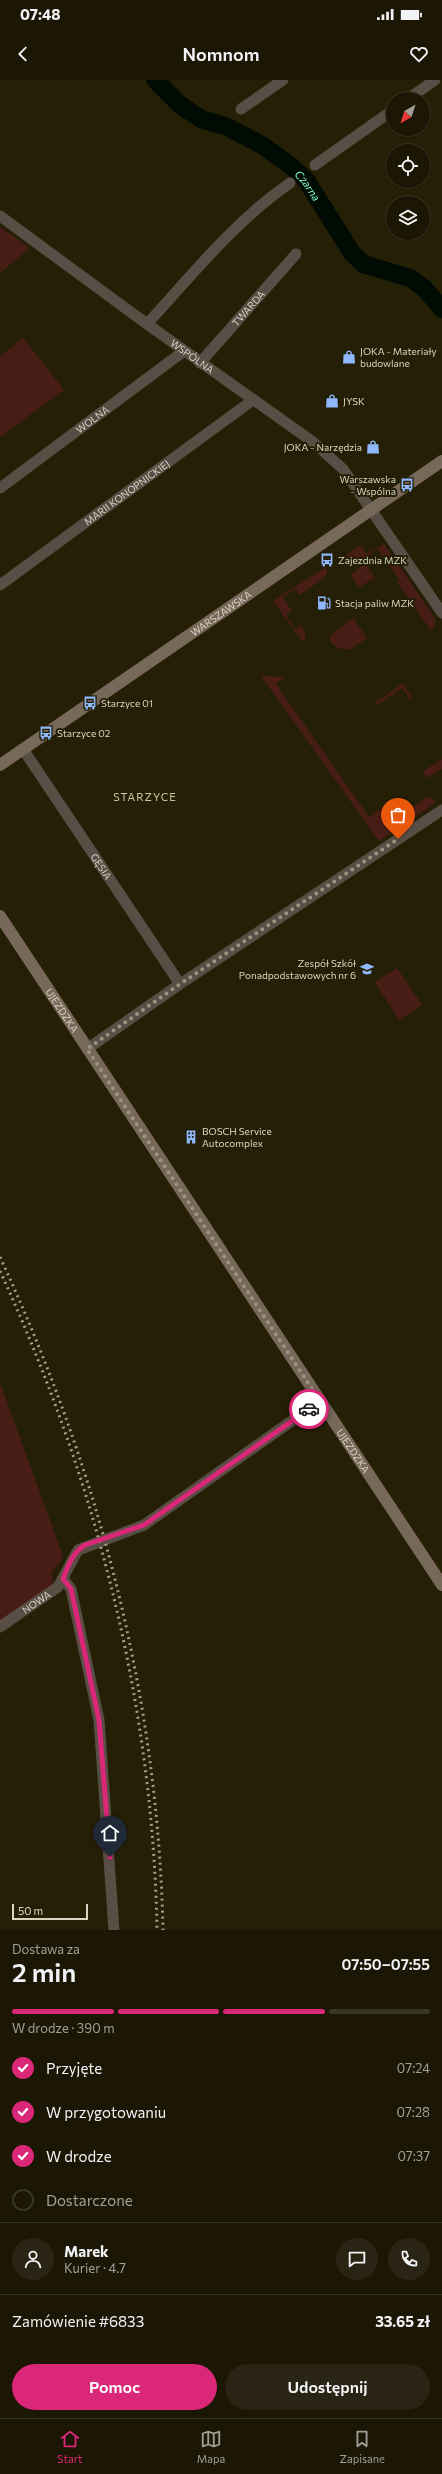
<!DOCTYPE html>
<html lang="pl">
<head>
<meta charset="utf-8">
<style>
  body { margin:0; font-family:Commissioner,sans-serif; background:#292413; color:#f1f3f6; height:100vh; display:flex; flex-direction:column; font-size:15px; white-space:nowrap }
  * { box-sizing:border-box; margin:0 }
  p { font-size:13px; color:#a09f9a }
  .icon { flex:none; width:22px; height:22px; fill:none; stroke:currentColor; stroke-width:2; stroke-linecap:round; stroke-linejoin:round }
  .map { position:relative; height:1850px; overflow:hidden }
  .sheet { display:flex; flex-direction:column; background:#1c1704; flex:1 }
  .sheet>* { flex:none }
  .needle { width:26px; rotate:219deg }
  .controls { position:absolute; left:386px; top:12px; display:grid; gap:8px }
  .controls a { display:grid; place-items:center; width:44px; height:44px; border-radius:50%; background:#1c1704; box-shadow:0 1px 3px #0004,0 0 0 1px #3a3626; font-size:20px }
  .scale { position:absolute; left:12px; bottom:10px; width:76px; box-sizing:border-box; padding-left:4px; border:2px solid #d8d5c5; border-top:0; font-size:11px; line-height:14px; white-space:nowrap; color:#d8d5c5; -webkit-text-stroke:3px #251f05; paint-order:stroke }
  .pin { position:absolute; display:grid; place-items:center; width:34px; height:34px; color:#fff; margin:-41px -17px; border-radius:50% 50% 50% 0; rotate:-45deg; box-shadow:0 0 4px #0007 }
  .pin .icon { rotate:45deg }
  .courier { position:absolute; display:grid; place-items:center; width:40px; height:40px; margin:-20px; border:3px solid #db2777; border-radius:50%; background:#fff; color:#222; box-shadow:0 1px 5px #0007 }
  .headline em { font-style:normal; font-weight:600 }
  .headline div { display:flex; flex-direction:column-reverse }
  .headline { display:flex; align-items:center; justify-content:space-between; height:68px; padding:0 12px }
  h1 { font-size:26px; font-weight:600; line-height:30px }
  .bar { display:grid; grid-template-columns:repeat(4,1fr); gap:6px 4px; align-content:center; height:48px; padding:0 12px }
  .bar i { height:5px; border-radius:3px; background:#3a3626 }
  .bar .on { background:#db2777 }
  .bar p { grid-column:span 4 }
  .line { display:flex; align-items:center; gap:10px; padding:0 12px; border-top:1px solid #3a3626 }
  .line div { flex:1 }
  .round { display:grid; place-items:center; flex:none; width:42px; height:42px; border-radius:21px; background:#292413 }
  ol { padding:0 12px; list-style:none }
  li { display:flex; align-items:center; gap:12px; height:44px }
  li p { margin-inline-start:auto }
  li .icon { padding:4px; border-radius:50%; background:#db2777; color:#fff; stroke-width:4 }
  li:last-child { color:#a09f9a }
  li i { width:22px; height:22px; border:2px solid #3a3626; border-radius:50% }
  .action { display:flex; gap:8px; margin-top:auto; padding:8px 12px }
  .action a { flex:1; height:46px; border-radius:24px; background:#db2777; color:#fff; font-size:16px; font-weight:600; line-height:46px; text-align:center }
  .action a+a { background:#292413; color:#f1f3f6 }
  .status { display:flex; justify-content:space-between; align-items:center; height:28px; padding:0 20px; background:#1c1704; direction:ltr }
  .status svg { height:11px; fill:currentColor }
  header { display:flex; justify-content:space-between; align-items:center; height:52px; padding:0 12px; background:#1c1704; font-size:18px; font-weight:600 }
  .tabs { display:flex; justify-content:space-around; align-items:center; height:56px; border-top:1px solid #3a3626; background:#1c1704; font-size:11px; color:#a09f9a }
  .tabs a { display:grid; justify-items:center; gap:2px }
  .tabs .on { color:#db2777 }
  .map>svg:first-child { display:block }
</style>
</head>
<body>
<div class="status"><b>07:48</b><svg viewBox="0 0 49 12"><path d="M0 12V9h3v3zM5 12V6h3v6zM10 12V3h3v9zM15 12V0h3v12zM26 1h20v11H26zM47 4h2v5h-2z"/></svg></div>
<header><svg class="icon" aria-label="back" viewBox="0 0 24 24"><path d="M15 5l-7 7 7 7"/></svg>Nomnom<svg class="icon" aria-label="heart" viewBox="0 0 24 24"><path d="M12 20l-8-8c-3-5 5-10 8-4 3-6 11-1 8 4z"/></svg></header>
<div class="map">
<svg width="442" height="1850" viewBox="0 0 442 1850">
  <rect width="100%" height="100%" fill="#251f05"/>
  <g fill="#481d15">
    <path d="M0,147L30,168L0,193Z"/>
    <path d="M23,258L64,310L0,357V277Z"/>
    <path d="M384,464L436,540L432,552L397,502L400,500L377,469L357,484L351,482L346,475L361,465L367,474Z"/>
    <path d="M365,483L375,498L359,507L351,495Z"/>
    <path d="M326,487L327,494L325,497L300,515L295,509L283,517L292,531L286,535L295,549L302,545L306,557L303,562L273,521Z"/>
    <path d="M353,538L367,558L349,570L337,568L330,561V556Z"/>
    <path d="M286,595L276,604L369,737L388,724L398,740L395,750L379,761L261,596L283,597Z"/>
    <path d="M402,604L404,605L412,618L410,619L402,608L376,626L375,623Z"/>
    <path d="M442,679V689L427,698L422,692Z"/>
    <path d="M428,717H431L435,723L415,737L405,732Z"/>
    <path d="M397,888L422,925L399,940L375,902Z"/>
    <path d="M0,1303L63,1476C58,1490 47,1487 54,1505L0,1543Z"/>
  </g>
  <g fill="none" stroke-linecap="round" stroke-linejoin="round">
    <path stroke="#000b03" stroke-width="18" id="s1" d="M155,0L179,24L201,39L225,46L262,65L291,86L306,100L352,173L363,184L410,198L424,208L442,229"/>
    <g stroke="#584e45" stroke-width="11">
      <path d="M408,19L435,0"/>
      <path d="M241,29L283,0"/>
      <path d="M315,85L393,30"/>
      <path id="s2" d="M0,136L147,244L313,362L343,389L442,533"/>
      <path d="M147,244C192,195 235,141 290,103"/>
      <path id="s3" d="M200,283L296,174"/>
      <path id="s4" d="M0,408L184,271"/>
      <path id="s5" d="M0,505L253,320"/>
      <path id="s6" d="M23,669L180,904"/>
      <path d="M87,969L180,904L442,730"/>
      <path d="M63,1499L71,1509L99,1640L114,1850"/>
      <path id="s7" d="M0,1547L58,1507L78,1470L144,1445L320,1321"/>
    </g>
    <g stroke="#78685a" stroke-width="12">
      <path id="s8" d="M0,685L442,381"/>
      <path id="s9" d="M0,836L442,1505"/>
    </g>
    <g stroke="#a29e8b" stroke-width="3" stroke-dasharray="2 4" stroke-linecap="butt">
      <path d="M0,1177C98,1389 158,1615 163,1850"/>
      <path d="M0,1191C95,1398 153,1622 157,1850"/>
    </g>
  </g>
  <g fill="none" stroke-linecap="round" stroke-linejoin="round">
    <path stroke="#999582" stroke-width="4" stroke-dasharray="0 7.2" d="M309,1329L320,1321L87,969L180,904L398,759"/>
    <path stroke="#db2777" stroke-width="5" d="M110,1777L99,1640L71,1509L63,1499C68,1486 72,1473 85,1465L144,1445L309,1329"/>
  </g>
  <defs>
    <g id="shop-bare" transform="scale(1.08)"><path d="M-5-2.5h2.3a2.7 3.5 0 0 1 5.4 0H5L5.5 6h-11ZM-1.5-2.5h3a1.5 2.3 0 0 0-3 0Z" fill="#8fb8fd" stroke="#251f05" stroke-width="2.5" paint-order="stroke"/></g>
    <g id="bus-bare" transform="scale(1.08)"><path d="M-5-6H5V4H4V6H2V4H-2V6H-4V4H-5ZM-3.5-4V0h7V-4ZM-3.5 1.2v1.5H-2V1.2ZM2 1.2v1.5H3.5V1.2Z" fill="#8fb8fd" stroke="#251f05" stroke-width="2.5" paint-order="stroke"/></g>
    <g id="fuel-bare" transform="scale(1.08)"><path d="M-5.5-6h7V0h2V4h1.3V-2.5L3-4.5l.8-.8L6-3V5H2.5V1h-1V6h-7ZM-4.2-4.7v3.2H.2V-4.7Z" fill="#8fb8fd" stroke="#251f05" stroke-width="2.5" paint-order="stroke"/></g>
    <g id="school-bare" transform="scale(1.08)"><path d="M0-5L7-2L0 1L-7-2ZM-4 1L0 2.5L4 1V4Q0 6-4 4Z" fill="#8fb8fd" stroke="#251f05" stroke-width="2.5" paint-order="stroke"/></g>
    <g id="building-bare" transform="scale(1.08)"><path d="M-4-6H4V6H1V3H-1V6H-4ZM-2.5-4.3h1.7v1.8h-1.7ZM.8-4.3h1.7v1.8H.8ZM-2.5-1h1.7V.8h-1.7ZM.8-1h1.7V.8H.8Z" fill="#8fb8fd" stroke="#251f05" stroke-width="2.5" paint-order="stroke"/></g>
  </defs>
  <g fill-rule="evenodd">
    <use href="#shop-bare" x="349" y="277"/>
    <use href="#shop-bare" x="332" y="321"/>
    <use href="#shop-bare" x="373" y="367"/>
    <use href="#bus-bare" x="407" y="405"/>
    <use href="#bus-bare" x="327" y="480"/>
    <use href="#fuel-bare" x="324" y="523"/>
    <use href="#bus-bare" x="90" y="623"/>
    <use href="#bus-bare" x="46" y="653"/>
    <use href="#school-bare" x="367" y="889"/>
    <use href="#building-bare" x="191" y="1057"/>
  </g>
  <g text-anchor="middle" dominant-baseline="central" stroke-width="4" stroke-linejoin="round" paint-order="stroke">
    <g font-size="10" fill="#d8d5c5" stroke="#251f05">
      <text stroke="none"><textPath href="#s3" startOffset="73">TWARDA</textPath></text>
      <text stroke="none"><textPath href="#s2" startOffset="238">WSPÓLNA</textPath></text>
      <text stroke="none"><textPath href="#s4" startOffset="115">WOLNA</textPath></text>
      <text stroke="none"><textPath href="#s5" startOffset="157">MARII KONOPNICKIEJ</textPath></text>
      <text stroke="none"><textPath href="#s8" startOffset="268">WARSZAWSKA</textPath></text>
      <text stroke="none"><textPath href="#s6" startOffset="141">GĘSIA</textPath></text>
      <text stroke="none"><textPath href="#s9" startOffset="113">UJEZDZKA</textPath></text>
      <text stroke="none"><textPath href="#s9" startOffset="641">UJEZDZKA</textPath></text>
      <text stroke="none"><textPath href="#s7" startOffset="44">NOWA</textPath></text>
    </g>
    <g font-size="10" fill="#d8d5c5" stroke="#251f05" text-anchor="start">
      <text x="360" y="271">JOKA - Materiały<tspan x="360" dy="12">budowlane</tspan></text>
      <text x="343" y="321">JYSK</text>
      <text x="362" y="367" text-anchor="end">JOKA - Narzędzia</text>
      <text x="396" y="399" text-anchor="end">Warszawska<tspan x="396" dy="12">- Wspólna</tspan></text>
      <text x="338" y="480">Zajezdnia MZK</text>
      <text x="335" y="523">Stacja paliw MZK</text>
      <text x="101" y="623">Starzyce 01</text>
      <text x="57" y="653">Starzyce 02</text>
      <text x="356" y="883" text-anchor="end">Zespół Szkół<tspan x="356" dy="12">Ponadpodstawowych nr 6</tspan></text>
      <text x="202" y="1051">BOSCH Service<tspan x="202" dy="12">Autocomplex</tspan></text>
    </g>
    <g font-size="11" font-style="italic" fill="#82f5c1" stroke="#251f05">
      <text stroke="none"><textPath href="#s1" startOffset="189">Czarna</textPath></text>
    </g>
    <g font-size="11" letter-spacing="1" fill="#cac3a5" stroke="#251f05">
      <text x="145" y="716">STARZYCE</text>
    </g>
  </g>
</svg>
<div class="controls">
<a><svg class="needle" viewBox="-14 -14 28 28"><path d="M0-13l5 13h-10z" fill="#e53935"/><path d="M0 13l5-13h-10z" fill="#a09f9a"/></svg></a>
<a><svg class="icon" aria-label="locate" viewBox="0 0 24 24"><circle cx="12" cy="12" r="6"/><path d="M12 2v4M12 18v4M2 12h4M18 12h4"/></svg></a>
<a><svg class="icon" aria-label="layers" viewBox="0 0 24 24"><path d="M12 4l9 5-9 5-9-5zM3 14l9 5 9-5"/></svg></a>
</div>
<div class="scale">50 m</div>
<div class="pin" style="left:398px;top:759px;background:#ea580c"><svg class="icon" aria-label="bag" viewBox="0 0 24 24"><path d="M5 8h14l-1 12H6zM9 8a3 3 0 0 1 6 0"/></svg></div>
<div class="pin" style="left:110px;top:1777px;background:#1f2937"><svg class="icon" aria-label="home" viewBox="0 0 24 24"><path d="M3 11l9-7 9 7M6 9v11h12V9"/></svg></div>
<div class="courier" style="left:309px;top:1329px"><svg class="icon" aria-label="car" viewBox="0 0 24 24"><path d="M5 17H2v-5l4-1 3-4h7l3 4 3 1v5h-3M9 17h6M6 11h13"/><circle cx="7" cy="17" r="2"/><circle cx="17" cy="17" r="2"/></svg></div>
</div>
<section class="sheet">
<div class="headline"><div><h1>2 min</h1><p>Dostawa za</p></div><em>07:50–07:55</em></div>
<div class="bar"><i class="on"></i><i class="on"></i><i class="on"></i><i></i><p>W drodze · 390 m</p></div>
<ol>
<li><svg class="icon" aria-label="check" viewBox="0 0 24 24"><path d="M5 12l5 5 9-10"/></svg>Przyjęte<p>07:24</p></li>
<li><svg class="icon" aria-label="check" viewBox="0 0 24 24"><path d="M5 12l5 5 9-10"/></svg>W przygotowaniu<p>07:28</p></li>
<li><svg class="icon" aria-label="check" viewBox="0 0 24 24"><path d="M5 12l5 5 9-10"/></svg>W drodze<p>07:37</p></li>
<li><i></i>Dostarczone</li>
</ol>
<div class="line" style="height:72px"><a class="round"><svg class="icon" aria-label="person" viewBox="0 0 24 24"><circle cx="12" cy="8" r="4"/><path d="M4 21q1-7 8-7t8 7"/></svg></a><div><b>Marek</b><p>Kurier · 4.7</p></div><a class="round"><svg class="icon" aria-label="chat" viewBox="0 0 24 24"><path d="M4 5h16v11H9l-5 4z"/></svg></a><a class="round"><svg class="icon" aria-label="phone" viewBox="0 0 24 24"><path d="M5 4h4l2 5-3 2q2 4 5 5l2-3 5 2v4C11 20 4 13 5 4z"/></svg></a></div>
<div class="line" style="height:52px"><div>Zamówienie #6833</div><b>33.65 zł</b></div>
<div class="action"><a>Pomoc</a><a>Udostępnij</a></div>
</section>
<nav class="tabs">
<a class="on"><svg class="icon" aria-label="home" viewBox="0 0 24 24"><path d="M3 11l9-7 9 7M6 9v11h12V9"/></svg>Start</a>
<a><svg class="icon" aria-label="map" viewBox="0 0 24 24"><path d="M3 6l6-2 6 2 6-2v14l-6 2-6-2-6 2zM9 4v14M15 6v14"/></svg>Mapa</a>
<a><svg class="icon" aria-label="saved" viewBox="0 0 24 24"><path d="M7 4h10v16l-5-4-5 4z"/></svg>Zapisane</a>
</nav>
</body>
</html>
